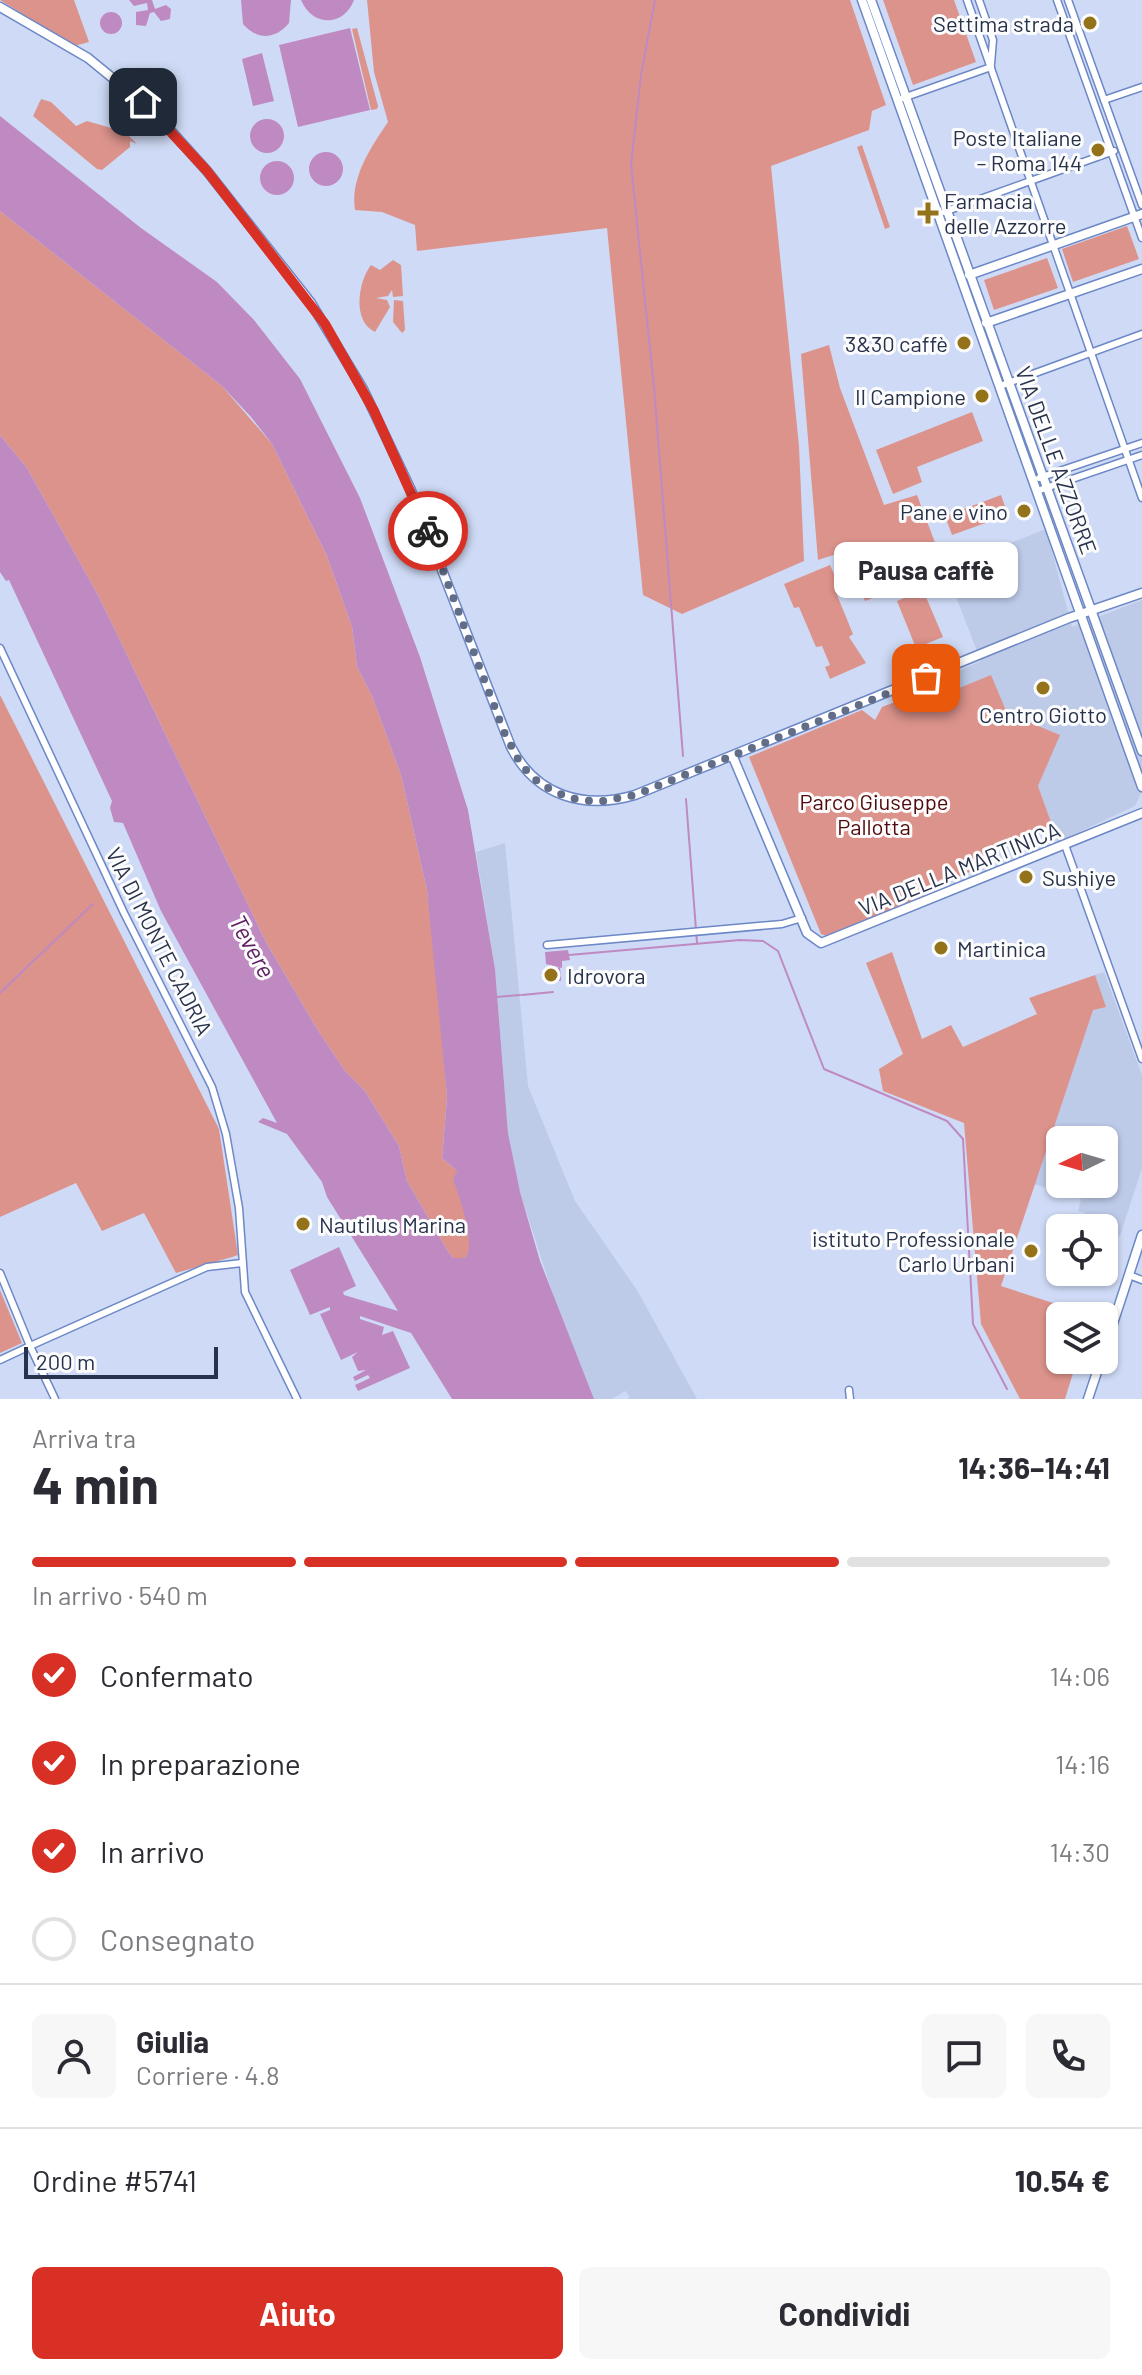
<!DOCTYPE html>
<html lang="it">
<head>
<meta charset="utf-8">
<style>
  body { margin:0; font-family:Barlow,sans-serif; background:#f7f7f7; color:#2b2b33; height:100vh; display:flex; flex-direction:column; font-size:30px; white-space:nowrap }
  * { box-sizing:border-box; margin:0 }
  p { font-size:26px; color:#7c7c81 }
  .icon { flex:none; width:44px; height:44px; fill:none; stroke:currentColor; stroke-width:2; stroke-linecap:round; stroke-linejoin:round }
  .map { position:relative; height:1399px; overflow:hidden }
  .sheet { display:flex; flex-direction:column; background:#fff; flex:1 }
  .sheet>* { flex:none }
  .needle { width:52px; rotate:265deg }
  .buttons { position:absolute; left:1046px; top:1126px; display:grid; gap:16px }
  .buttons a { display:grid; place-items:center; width:72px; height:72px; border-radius:12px; background:#fff; box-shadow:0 2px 6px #0004; font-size:40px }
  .scale { position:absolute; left:24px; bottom:20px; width:194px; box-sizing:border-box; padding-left:8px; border:4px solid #27324c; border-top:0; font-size:22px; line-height:28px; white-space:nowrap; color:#27324c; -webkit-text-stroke:6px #fcfcfc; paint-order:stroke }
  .pin { position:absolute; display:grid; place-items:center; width:68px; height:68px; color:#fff; margin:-34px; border-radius:16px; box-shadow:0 4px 12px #0006 }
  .courier { position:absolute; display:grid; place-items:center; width:80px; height:80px; margin:-40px; border:6px solid #d93025; border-radius:50%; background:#fff; color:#222; box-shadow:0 2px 10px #0007 }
  .bubble { position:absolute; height:56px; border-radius:12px; background:#fff; box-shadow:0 2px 6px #0004; font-size:26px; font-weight:700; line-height:56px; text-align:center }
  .headline em { font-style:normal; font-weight:700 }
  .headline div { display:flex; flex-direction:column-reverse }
  .headline { display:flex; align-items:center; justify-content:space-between; height:136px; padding:0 32px }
  h1 { font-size:52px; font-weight:700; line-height:60px }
  .bar { display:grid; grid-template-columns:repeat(4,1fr); gap:12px 8px; align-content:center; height:96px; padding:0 32px }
  .bar i { height:10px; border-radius:6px; background:#e1e1e2 }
  .bar .active { background:#d93025 }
  .bar p { grid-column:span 4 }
  .line { display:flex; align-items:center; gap:20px; padding:0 32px; border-top:2px solid #e1e1e2 }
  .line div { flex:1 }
  .round { display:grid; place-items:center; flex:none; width:84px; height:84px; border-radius:12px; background:#f7f7f7 }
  ol { padding:0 32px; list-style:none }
  li { display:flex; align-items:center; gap:24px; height:88px }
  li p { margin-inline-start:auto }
  li .icon { padding:8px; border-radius:50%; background:#d93025; color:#fff; stroke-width:4 }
  li:last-child { color:#7c7c81 }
  li i { width:44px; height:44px; border:4px solid #e1e1e2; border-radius:50% }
  .action { display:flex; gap:16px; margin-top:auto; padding:16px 32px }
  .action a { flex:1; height:92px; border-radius:12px; background:#d93025; color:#fff; font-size:32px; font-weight:700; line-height:92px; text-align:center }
  .action a+a { background:#f7f7f7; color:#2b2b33 }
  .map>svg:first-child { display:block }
</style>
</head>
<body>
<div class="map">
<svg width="1142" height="1399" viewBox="0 0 1142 1399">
  <rect width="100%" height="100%" fill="#cfdbf6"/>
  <g fill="#bdcae8" fill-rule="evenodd">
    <path d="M1046,529L1072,627L1142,600V791L1135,806L1058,842L1038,786L1059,735L1007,713L922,703L918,689L981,661L945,569Z"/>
    <path d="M505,843L528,1086L575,1201L637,1290L697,1399H627L630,1397L625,1391L612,1399H594L556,1304L519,1189L508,1133L495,969L476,852Z"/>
    <path d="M1104,972L1142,1075V1168L1120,1236L1083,1219L1085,1213L1078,1211L1081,1199L1034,1184L1093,1009L1105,1007L1095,975ZM1060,1140H1104V1184H1060Z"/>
  </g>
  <g fill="#dc938c">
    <path d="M0,0H74L89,42L74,46Z"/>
    <path d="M367,0H850L886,105L872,111L869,130L771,166L799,446L804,561L682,614L643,595L607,228L417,251L415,225L382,212L355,210C350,178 371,147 388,122L374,72Z"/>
    <path d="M883,0H954L976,62L913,85Z"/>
    <path d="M357,28L378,106L377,109L371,110L352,29Z"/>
    <path d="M41,99L51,102L76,126L87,121L111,128L116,123L137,144L130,141V147L102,170L97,169L33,116Z"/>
    <path d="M862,145L890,227L885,229L857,147Z"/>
    <path d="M0,211L222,386L272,444L327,556L352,627L357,667L372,696L401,775L427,890L437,973L447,1097L442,1158L457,1171C455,1191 479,1245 465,1258H453L449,1253L407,1181L399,1146L365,1091L345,1071L319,1032L267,944L98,595L27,468L0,435Z"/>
    <path d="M1127,226L1139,259L1073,282L1062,249Z"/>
    <path d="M1047,258L1058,288L994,310L984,280Z"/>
    <path d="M393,260L401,265L403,296L393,297L392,290L388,296L376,298L387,300L390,307L375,332C352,321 358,282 371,265L380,270Z"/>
    <path d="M394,300L403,301L405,330L402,333L393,322Z"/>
    <path d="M829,345L840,388L884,505L917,495L945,569L865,601L846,551L818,560L801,354Z"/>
    <path d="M972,412L983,441L917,467L922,482L893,494L876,450Z"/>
    <path d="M1001,495L1008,515L952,535L945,516Z"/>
    <path d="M830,565L842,592L837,595L853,634L849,637L866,663L830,679L825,667L830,665L822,646L816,647L799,607L794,608L784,584Z"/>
    <path d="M923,590L943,637L916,648L897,601Z"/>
    <path d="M991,675L1007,713L1060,735L1038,786L1052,825L1029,832L986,855L989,864L948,881L941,879L933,887L935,891L826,936L821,934L749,757L862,710L875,720L882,707L919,693L923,703Z"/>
    <path d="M0,695L219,1129L238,1255L232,1257L176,1273L144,1213L102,1231L76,1183L0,1217Z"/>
    <path d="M892,952L922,1039L951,1025L963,1047L1037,1014L1029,998L1095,975L1106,1007L1093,1010L1001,1286L1090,1315L1060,1316V1360H1077L1065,1399H1020L981,1324L964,1123L883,1091L879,1069L903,1054L866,963Z"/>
    <path d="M0,1290L22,1343L0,1353Z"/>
  </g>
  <g fill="#bf8ac1">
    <path d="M129,0H152L155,9L166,5L171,9L170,19L161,21L154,12L150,13L146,26L136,25V12L148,10L147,3L134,6Z"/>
    <path d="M241,0H291L289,23C275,40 257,40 243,24Z"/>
    <path d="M301,0H354C344,27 312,27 301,0Z"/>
    <circle cx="111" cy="23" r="11"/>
    <path d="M350,28L370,110L298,127L279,45Z"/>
    <path d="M262,53L274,101L253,106L242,59Z"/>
    <path d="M0,116L141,228L217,282L254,320L300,379L360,498L420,657L468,810L495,969L508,1133L520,1192L540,1261L594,1399H452L411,1333L360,1316V1319L384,1327L382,1335L393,1331L410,1368L358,1391L355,1385L370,1378L368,1375L355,1381L353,1377L366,1370L358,1371L352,1357L358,1352L341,1360L320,1314L330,1310V1307L310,1315L290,1270L339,1247L356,1286L343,1292L344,1295L398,1311L327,1197L322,1182L287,1134L258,1122L263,1118L277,1123L161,911L123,823L114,822L110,808L112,801L9,580L6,581L0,572V435L27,468L98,595L267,944L319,1032L345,1071L365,1091L399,1146L407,1181L449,1253L453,1258H465C477,1246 459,1195 453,1179L457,1171L442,1158L447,1097L427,890L401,775L372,696L357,667L352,627L327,556L272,444L251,417L222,386L0,211Z"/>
    <circle cx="267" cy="136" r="17"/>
    <circle cx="326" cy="169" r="17"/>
    <circle cx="277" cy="178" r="17"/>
    <path d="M568,950L570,960L562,961V968L546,964L545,952Z"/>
  </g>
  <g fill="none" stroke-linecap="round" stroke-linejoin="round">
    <g stroke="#bf8ac1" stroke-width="2">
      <path d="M655,0L641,75L631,165L654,387L683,756"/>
      <path d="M686,799L697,943"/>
      <path d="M569,955L740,940L763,941L778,951L824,1069L947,1121L963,1139L973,1324L1007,1389"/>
      <path d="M559,968L560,980"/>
      <path d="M0,993L93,904"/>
      <path d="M522,995L553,992"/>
      <path d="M497,997L520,995"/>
    </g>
    <g stroke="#6d88c6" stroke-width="9">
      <g id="minor">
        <path d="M967,0L1142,498"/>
        <path d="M979,0L993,40L991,64"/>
        <path d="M1057,0L1142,238"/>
        <path d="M1068,0L1142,205"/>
        <path d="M903,98L991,67"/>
        <path d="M1104,100L1142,87"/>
        <path d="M944,212L1114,151"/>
        <path d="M1000,386L1142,334"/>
        <path d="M1039,478L1142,443"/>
        <path d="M1037,491L1142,455"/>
        <path d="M0,648L124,913L212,1087L226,1134L239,1208L245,1292L297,1399"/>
        <path d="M1065,845L1142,1059"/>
        <path d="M547,945L782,924L802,918"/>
        <path d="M0,1273L30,1346L0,1360"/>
        <path d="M1129,1275L1142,1280"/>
        <path d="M849,1390L850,1399"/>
        <path d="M55,1399L30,1346L207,1267L242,1263"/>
      </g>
    </g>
    <g stroke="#6d88c6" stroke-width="11">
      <g id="tertiary">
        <path d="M862,0L1142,787"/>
        <path d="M871,0L1142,751"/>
        <path d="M0,7L88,58L154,112L207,171L311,303L363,389L410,488L511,747C536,796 584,810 635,795L1069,618L1142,593"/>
        <path d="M969,275L1142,214"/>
        <path d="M986,323L1142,269"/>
        <path d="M733,757L807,933L821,943L1142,813"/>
        <path d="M1104,1351L1142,1235"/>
        <path d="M1088,1399L1101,1360"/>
      </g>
    </g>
    <use href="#minor" stroke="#fff" stroke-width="6"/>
    <use href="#tertiary" stroke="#fff" stroke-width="8"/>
  </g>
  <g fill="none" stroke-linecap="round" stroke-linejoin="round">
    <path stroke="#626d88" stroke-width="8" stroke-dasharray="0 14.4" d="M428,531L504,732L521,765L540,784L569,798L598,802L635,795L926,678"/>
    <path stroke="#d93025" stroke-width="10" d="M143,102L207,171L325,324L374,411L428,531"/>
  </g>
  <g fill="#94721a" stroke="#fcfcfc" stroke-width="3">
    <circle cx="1090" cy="23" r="8"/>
    <circle cx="1098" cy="150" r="8"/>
    <path d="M924 201h8v8h8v8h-8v8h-8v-8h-8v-8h8z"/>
    <circle cx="964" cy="343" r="8"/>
    <circle cx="982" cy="396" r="8"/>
    <circle cx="1024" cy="511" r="8"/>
    <circle cx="1043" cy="688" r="8"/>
    <circle cx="1026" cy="877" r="8"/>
    <circle cx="941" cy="948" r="8"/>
    <circle cx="551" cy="975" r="8"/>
    <circle cx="303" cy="1224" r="8"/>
    <circle cx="1031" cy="1251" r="8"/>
  </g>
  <g text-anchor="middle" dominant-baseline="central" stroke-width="6" stroke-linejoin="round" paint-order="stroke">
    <g font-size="22" fill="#27324c" stroke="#fcfcfc" text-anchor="end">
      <text x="1074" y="23">Settima strada</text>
      <text x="1082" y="137">Poste Italiane<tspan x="1082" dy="25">– Roma 144</tspan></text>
      <text x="944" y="200" text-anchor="start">Farmacia<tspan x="944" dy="25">delle Azzorre</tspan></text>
      <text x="948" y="343">3&amp;30 caffè</text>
      <text x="966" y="396">Il Campione</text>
      <text x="1008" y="511">Pane e vino</text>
      <text x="1043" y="714" text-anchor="middle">Centro Giotto</text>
      <text x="1042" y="877" text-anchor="start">Sushiye</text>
      <text x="957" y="948" text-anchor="start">Martinica</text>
      <text x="567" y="975" text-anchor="start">Idrovora</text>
      <text x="319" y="1224" text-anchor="start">Nautilus Marina</text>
      <text x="1015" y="1238">istituto Professionale<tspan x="1015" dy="25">Carlo Urbani</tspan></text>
    </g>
    <g font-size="22" fill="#27324c" stroke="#fcfcfc">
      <text transform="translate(1057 460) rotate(70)">VIA DELLE AZZORRE</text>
      <text transform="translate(959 868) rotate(-22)">VIA DELLA MARTINICA</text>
      <text transform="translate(160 941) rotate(63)">VIA DI MONTE CADRIA</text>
    </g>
    <g font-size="22" fill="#50080b" stroke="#fcfcfc">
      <text x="874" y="801">Parco Giuseppe<tspan x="874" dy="25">Pallotta</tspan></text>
    </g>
    <g font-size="24" font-style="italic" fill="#5e1e61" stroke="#fcfcfc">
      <text transform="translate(253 946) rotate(61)">Tevere</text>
    </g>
  </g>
</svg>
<div class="buttons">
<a><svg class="needle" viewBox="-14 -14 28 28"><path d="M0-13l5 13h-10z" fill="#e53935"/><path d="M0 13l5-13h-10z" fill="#7c7c81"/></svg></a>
<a><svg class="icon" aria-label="locate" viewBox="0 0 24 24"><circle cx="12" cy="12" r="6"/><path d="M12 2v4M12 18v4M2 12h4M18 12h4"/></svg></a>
<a><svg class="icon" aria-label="layers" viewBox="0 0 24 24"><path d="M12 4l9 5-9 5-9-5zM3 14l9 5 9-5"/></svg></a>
</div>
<div class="scale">200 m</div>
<div class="pin" style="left:926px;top:678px;background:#ea580c"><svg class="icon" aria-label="bag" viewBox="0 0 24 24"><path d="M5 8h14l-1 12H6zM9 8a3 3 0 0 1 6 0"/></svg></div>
<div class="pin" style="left:143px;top:102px;background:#1f2937"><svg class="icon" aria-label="home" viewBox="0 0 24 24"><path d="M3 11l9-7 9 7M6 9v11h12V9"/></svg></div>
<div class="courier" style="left:428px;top:531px"><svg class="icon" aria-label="bike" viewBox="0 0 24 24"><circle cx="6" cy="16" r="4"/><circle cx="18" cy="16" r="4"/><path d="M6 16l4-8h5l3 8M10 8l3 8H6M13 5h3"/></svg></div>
<div class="bubble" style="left:834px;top:542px;width:184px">Pausa caffè</div>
</div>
<section class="sheet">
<div class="headline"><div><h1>4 min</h1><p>Arriva tra</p></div><em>14:36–14:41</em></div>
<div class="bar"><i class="active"></i><i class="active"></i><i class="active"></i><i></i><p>In arrivo · 540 m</p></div>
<ol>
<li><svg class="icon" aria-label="check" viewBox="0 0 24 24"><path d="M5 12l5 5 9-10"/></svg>Confermato<p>14:06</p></li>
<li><svg class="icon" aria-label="check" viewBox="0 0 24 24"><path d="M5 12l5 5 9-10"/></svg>In preparazione<p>14:16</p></li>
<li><svg class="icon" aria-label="check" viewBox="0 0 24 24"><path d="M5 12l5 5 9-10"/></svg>In arrivo<p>14:30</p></li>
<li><i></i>Consegnato</li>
</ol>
<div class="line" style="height:144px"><a class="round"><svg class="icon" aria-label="person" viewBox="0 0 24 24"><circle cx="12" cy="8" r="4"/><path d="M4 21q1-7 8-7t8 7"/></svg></a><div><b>Giulia</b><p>Corriere · 4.8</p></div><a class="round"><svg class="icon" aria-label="chat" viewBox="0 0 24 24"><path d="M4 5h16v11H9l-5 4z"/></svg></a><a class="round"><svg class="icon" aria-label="phone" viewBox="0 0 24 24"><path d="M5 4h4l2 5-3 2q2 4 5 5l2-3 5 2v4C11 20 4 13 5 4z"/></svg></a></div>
<div class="line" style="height:104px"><div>Ordine #5741</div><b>10.54 €</b></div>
<div class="action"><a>Aiuto</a><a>Condividi</a></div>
</section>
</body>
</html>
